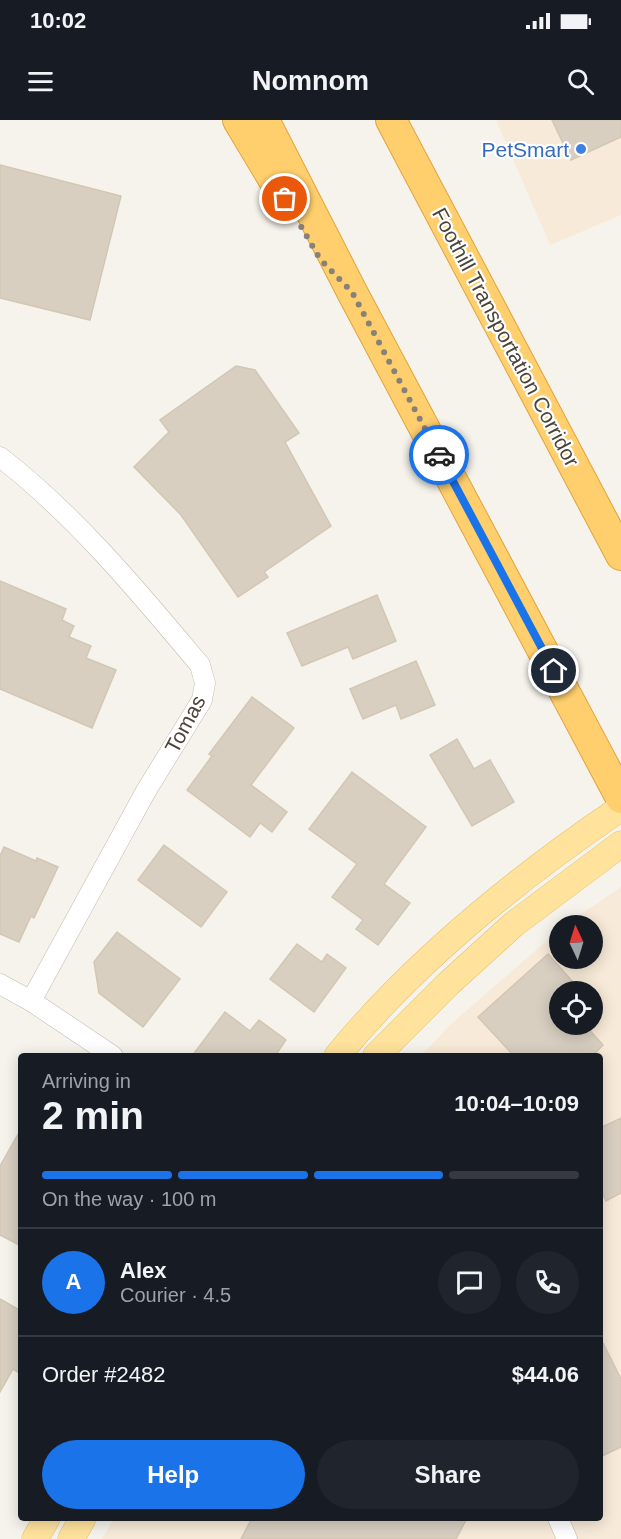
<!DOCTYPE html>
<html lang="en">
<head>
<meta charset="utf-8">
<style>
  body { margin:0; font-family:Helvetica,sans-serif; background:#20242c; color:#f1f3f6; height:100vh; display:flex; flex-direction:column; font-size:22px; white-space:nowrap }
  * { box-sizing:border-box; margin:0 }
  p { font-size:20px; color:#9ea1a6 }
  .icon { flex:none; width:33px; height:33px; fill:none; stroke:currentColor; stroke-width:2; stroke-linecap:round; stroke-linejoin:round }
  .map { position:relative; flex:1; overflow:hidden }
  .side { position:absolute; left:18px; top:933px; width:585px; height:468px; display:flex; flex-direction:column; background:#171b24; border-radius:6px; box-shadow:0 3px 15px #0003 }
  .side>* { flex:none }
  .needle { width:39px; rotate:356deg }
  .fabs { position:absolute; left:549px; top:795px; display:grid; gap:12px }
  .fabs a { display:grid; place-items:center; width:54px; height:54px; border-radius:50%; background:#171b24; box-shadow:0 3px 15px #0003; font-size:30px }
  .pin { position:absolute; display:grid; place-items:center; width:51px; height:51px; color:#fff; margin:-26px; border:3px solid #fff; border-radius:50%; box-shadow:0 2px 6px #0007 }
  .courier { position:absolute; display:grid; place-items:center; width:60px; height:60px; margin:-30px; border:4px solid #1a73e8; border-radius:50%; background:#fff; color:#222; box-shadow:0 2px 8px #0007 }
  .headline em { font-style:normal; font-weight:800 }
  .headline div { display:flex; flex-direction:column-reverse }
  .headline { display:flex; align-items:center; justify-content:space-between; height:102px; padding:0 24px }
  h1 { font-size:39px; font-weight:800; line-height:45px }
  .bar { display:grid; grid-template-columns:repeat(4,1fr); gap:9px 6px; align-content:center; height:72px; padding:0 24px }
  .bar i { height:8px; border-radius:4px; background:#363941 }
  .bar .active { background:#1a73e8 }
  .bar p { grid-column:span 4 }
  .line { display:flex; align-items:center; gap:15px; padding:0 24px; border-top:2px solid #363941 }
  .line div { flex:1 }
  .round { display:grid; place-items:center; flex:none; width:63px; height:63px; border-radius:32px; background:#20242c }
  .primary-button { display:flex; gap:12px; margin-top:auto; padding:12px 24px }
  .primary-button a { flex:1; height:69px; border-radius:36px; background:#1a73e8; color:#fff; font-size:24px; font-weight:800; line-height:69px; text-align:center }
  .primary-button a+a { background:#20242c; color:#f1f3f6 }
  .status { display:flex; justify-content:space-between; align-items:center; height:42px; padding:0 30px; background:#171b24; direction:ltr }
  .status svg { height:16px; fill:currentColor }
  header { display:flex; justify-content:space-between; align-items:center; height:78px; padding:0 24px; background:#171b24; font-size:27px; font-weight:800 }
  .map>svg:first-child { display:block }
</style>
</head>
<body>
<div class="status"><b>10:02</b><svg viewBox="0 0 49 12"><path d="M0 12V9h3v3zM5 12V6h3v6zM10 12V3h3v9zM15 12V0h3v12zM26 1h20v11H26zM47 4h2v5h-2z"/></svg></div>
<header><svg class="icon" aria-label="menu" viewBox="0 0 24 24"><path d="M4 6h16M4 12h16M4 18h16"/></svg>Nomnom<svg class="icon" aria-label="search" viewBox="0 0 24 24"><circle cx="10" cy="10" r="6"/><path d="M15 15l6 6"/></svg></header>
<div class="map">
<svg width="621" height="1419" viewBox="0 0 621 1419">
  <rect width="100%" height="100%" fill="#f6f3ec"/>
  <g fill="#f7ead8" fill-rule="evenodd">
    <path d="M496,0H621V95L550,125Z"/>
    <path d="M621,767V1419H102L114,1398H600V936H421L451,904L559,810L560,838H592V806L565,805ZM560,872H592V904H560Z"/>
  </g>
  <g fill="#d8cfc1" stroke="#d3c7b4" stroke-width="1.5">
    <path d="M552,0H621V17L571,40Z"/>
    <path d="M0,45L121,76L90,200L0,178Z"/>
    <path d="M236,246L255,250L299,313L285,322L331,406L264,452L268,457L238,477L181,395L134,347L169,312L160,300Z"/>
    <path d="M0,461L66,489L62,500L74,506L69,517L91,526L86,538L116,550L92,608L0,569Z"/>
    <path d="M377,475L396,521L353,539L348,527L302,546L287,513Z"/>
    <path d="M416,541L435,585L401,599L396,585L363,599L350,569Z"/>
    <path d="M252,577L294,608L251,665L287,692L272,712L260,703L250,717L187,670L212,636L209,634Z"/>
    <path d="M457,619L474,649L490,640L514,682L472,706L430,635Z"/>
    <path d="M352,652L426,707L384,764L410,783L378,825L356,809L363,800L332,777L357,744L309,709Z"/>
    <path d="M164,725L227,772L201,807L138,760Z"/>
    <path d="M4,727L36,741L37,738L58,747L34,798L31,796L19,822L0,814V736Z"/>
    <path d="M117,812L180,859L143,907L99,873L94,842Z"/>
    <path d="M297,824L322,842L327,834L346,848L314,892L270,859Z"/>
    <path d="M548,834L582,872H560V904H584L603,925L592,936H514L478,897Z"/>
    <path d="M225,892L250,911L259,900L286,920L275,936H192Z"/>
    <path d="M621,998V1073L606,1081L600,1068V1008Z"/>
    <path d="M21,1009V1126L0,1115V1046Z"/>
    <path d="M0,1179L21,1191V1254L13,1249L0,1272Z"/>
    <path d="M600,1217L621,1259V1327L600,1337Z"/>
    <path d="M252,1398H467L456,1419H241Z"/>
  </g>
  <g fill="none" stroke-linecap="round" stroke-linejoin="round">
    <g stroke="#c2bbae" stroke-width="21">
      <g id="minor">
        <path d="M0,337C76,396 138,471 200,545L205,563L202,580L146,671L31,881"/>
        <path d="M0,864L31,881L113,936"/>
        <path d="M558,1398L567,1419"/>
      </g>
    </g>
    <g stroke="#e6c16a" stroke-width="27">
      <g id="major">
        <path d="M337,936C416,840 519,757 621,688"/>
        <path d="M376,936L448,864L514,804L621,724"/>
        <path d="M35,1419L47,1398"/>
        <path d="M71,1419L83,1398"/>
      </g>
    </g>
    <g stroke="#e0a43c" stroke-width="32">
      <g id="highway">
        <path d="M238,0L281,72"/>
        <path d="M264,0L352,172L621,678"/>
        <path d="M391,0L621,435"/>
      </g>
    </g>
    <use href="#minor" stroke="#fff" stroke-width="20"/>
    <use href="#major" stroke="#ffe39c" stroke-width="26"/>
    <use href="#highway" stroke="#ffcf6e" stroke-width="30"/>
  </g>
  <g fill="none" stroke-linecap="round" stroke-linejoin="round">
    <path stroke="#878178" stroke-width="6" stroke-dasharray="0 10.8" d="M285,79L320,139L352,172L439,335"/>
    <path stroke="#1a73e8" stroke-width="8" d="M439,335L554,551"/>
  </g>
  <circle fill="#3f7fe0" stroke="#fff" stroke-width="2" cx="581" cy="29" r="6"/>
  <g text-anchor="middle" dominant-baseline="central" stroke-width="4.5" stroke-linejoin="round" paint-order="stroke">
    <g font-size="21" fill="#366cbe" stroke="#fff" text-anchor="end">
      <text x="569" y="29">PetSmart</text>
    </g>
    <g font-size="21" fill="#4b4439" stroke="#fff">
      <text transform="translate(506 217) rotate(62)">Foothill Transportation Corridor</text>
      <text transform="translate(185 604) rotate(-62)">Tomas</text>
    </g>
  </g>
</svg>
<div class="fabs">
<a><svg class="needle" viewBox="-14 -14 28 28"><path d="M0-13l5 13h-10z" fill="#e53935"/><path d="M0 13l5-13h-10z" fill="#9ea1a6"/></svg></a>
<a><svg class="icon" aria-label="locate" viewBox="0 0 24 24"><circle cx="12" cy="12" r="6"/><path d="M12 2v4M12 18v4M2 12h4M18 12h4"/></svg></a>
</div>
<div class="pin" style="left:285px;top:79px;background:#ea580c"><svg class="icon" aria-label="bag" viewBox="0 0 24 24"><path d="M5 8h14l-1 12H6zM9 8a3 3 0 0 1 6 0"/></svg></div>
<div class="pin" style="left:554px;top:551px;background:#1f2937"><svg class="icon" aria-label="home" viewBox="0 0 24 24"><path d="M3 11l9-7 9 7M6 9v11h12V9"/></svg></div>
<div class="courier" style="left:439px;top:335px"><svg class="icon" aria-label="car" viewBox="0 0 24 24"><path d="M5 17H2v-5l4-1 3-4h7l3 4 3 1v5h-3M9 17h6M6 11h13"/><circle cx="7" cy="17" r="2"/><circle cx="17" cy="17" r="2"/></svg></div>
<section class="side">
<div class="headline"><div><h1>2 min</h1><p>Arriving in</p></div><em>10:04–10:09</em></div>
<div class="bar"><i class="active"></i><i class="active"></i><i class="active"></i><i></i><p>On the way · 100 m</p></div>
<div class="line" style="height:108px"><b class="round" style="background:#1a73e8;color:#fff">A</b><div><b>Alex</b><p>Courier · 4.5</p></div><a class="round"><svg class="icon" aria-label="chat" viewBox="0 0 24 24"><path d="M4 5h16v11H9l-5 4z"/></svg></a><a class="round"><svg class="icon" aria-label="phone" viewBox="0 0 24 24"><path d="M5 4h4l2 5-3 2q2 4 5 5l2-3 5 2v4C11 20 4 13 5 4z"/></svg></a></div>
<div class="line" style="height:78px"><div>Order #2482</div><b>$44.06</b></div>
<div class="primary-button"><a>Help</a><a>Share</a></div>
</section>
</div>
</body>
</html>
